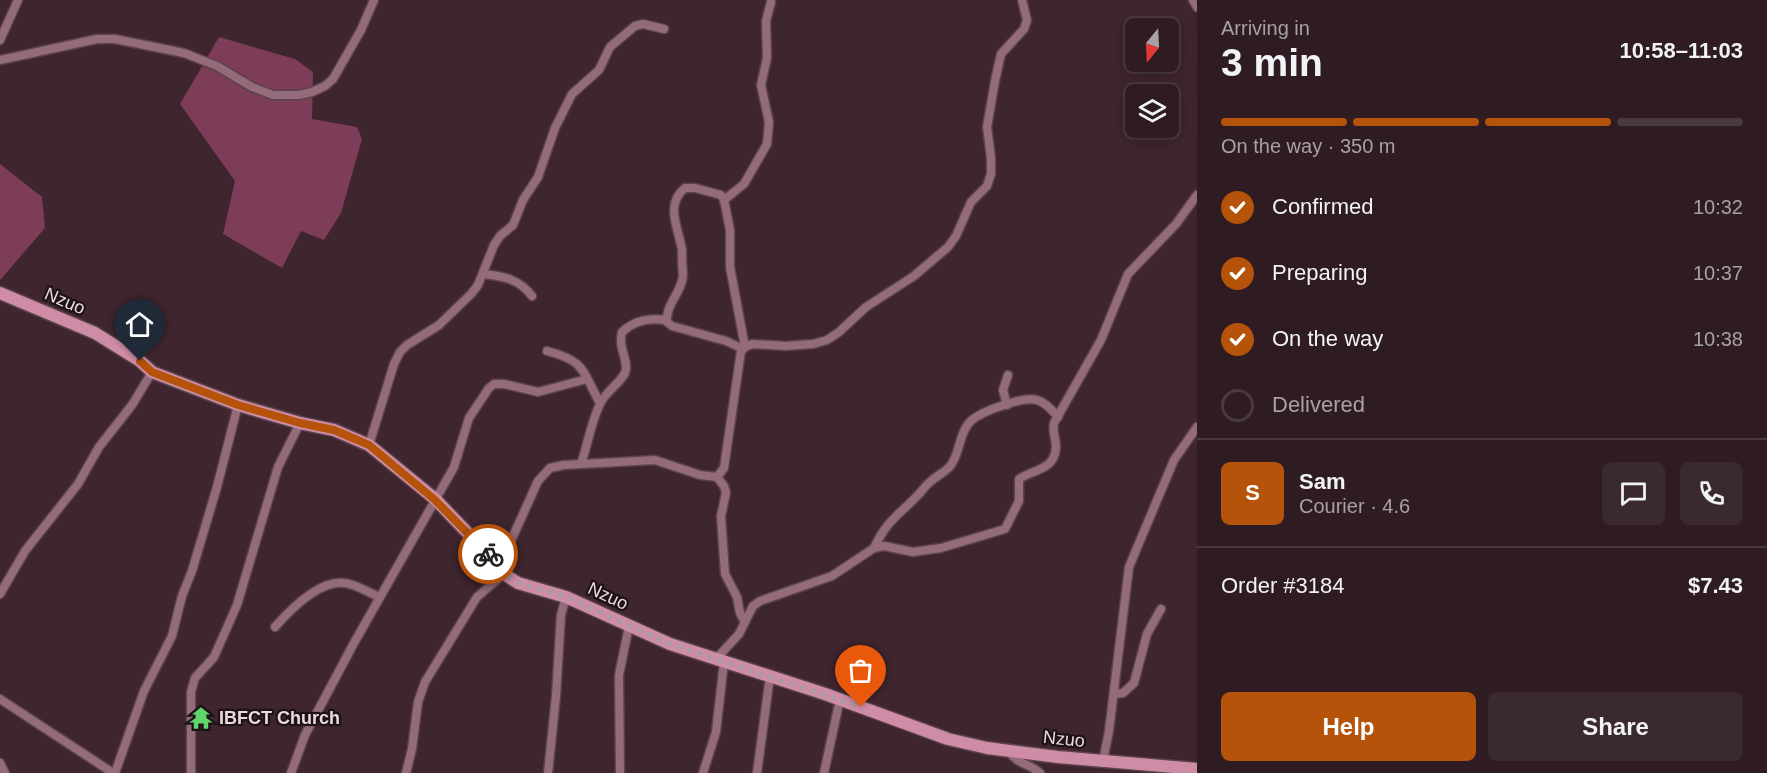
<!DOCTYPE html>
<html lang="en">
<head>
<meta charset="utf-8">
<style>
  body { margin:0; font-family:Helvetica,sans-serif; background:#3a292f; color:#f1f3f6; height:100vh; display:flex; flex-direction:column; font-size:22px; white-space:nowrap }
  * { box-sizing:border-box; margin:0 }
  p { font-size:20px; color:#a7a1a5 }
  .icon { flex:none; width:33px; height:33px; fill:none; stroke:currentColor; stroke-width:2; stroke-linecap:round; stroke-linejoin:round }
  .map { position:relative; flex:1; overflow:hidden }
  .panel { display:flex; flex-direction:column; background:#2e1c22; width:570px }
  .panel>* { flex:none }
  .needle { width:39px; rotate:198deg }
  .fabs { position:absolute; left:1125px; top:18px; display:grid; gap:12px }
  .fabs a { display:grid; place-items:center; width:54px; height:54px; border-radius:9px; background:#2e1c22; box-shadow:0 3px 15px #0003,0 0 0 2px #493a40; font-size:30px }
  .pin { position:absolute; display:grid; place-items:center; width:51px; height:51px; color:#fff; margin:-62px -26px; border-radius:50% 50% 50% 0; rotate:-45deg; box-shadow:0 0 6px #0007 }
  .pin .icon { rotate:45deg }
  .courier { position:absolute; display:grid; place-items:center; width:60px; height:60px; margin:-30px; border:4px solid #b45309; border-radius:50%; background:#fff; color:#222; box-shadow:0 2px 8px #0007 }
  .summary em { font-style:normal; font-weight:700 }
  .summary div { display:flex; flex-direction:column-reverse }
  .summary { display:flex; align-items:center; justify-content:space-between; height:102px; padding:0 24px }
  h1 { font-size:39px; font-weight:700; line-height:45px }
  .bar { display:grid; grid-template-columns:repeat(4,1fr); gap:9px 6px; align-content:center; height:72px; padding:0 24px }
  .bar i { height:8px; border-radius:4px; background:#493a40 }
  .bar .active { background:#b45309 }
  .bar p { grid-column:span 4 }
  .line { display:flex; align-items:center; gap:15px; padding:0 24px; border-top:2px solid #493a40 }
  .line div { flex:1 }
  .round { display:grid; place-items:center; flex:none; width:63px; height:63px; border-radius:9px; background:#3a292f }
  ol { padding:0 24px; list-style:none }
  li { display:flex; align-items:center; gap:18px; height:66px }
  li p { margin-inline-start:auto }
  li .icon { padding:6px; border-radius:50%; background:#b45309; color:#fff; stroke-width:4 }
  li:last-child { color:#a7a1a5 }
  li i { width:33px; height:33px; border:3px solid #493a40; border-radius:50% }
  .action { display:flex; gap:12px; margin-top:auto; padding:12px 24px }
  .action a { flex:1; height:69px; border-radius:9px; background:#b45309; color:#fff; font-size:24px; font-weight:700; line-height:69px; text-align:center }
  .action a+a { background:#3a292f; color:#f1f3f6 }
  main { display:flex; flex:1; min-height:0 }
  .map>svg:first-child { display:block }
</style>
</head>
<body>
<main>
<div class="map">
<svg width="1197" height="773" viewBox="0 0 1197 773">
  <rect width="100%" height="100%" fill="#3e252e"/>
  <g fill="#7d3d58">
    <path d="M219,37L295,59L313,72L312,119L357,127L362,139L341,213L324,240L301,231L282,268L223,234L235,181L180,104Z"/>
    <path d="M0,164L42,197L45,228L0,280Z"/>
  </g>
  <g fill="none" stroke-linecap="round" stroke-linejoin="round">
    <g stroke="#5a424a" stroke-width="11">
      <g id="street">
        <path d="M1193,0L1197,7"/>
        <path d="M0,40L18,0"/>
        <path d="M0,60L97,39H115L184,53L217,66L252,87L273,95H299L312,92L325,86L333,79L361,30L374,0"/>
        <path d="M724,200L744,184L767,144L769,122L761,85L767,58L766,21L771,2"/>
        <path d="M483,274C503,276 519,279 532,296"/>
        <path d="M743,349L726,341L672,326L667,322C665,305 683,291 683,274C682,266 682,257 682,250C679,229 664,205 685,188H695L721,195L724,200L730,230V267L745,347"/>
        <path d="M547,351C586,361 582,371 600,403"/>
        <path d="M1007,405L1003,390L1008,375"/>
        <path d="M369,445L394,364L400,352L407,345L439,325L472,293L478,285L494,245L500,236L513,225L523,200L538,177L555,128L572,94L599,70L610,47L635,26L643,24L664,29"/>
        <path d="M581,464C588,444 591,421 601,402C607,391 619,384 625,373C630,361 617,348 622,332C635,320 649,318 666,320"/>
        <path d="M717,477L724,486L726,493L721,516L725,574L737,597L740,613L745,622"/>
        <path d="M874,548C887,520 898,516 918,495C922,491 925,486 930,482C936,476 946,472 951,465C960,453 959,434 969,423C978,412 1023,396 1037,400C1045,402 1053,411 1058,417"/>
        <path d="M487,553L506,547L510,543L538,481L550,468L564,465L655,460L700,475L717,477L724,468L741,351L745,347L752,344L785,346L813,344L827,340L839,332L866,307L914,276L948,247L956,236L971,202L987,186L991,174V158L987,127L995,81L1001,54L1024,29L1027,20L1022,0"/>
        <path d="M0,594L25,551L78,484L99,447L132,405L152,372"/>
        <path d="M275,627C290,610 319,580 344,583C356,584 369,593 380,597"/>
        <path d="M716,659L739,634L753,606L760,601L832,576L874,548L884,546L913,552L941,548L1005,529L1019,501V479C1034,469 1055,470 1056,447C1056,438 1052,432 1054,423L1101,340L1128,274L1176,224L1197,195"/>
        <path d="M1114,694L1123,693L1134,683L1147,634L1161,609"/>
        <path d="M0,699L113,773"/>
        <path d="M1008,750C1018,766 1028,762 1040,773"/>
        <path d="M1103,761L1109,731L1129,567L1174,460L1197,427"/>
        <path d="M0,763L5,773"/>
        <path d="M115,773L144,691L172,636L182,596L192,571L217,487L238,405"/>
        <path d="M191,773V692L195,678L214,657L237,605L278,467L300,423"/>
        <path d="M291,773L305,735L354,643L454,467L469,418L489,388L494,384H504L538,392L587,379"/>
        <path d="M406,773L412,749L418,702L425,682L477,597L504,574"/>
        <path d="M548,773L556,696L561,615L566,597"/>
        <path d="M620,773L619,675L629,626"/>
        <path d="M703,773L716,732L724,662"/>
        <path d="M757,773L770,676"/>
        <path d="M824,773L840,699"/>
      </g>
    </g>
    <g stroke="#5a424a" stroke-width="15">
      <path id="secondary" d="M0,293L95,333L140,361L152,372L238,405L300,423L334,430L369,445L435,499L487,553L504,574L518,583L566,597L670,644L825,694L948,739L987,748L1058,757L1197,769"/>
    </g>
    <use href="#street" stroke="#946b7a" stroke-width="8"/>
    <use href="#secondary" stroke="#cf8ca6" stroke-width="12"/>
  </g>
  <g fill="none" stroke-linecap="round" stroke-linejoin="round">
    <path stroke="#ae9aa1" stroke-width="6" stroke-dasharray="0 10.8" d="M488,554L504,574L519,583L567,597L670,644L861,707"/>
    <path stroke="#b45309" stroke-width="8" d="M140,361L152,372L238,405L300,423L334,430L369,445L435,500L488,554"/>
  </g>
  <defs>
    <g id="temple-bare" transform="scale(1.8)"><path d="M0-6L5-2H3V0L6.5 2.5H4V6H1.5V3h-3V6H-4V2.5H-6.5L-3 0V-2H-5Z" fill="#60d56a" stroke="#1d1216" stroke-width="2.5" paint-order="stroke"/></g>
  </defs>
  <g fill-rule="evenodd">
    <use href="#temple-bare" x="201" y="718"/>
  </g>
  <g text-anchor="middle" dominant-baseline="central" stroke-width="4.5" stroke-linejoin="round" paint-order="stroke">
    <g font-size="18" fill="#ebd9df" stroke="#1d1216">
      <text transform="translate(65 301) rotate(23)">Nzuo</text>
      <text transform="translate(608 596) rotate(25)">Nzuo</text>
      <text transform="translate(1064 739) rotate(6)">Nzuo</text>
    </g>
    <g font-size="18" font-weight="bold" fill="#ebd9df" stroke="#1d1216" text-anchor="start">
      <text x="219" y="718">IBFCT Church</text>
    </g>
  </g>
</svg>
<div class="fabs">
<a><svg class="needle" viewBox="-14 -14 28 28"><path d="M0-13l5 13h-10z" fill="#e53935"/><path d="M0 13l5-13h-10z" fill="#a7a1a5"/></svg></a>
<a><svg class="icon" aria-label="layers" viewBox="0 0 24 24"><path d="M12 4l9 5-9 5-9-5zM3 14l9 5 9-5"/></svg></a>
</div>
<div class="pin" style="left:861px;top:707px;background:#ea580c"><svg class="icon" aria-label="bag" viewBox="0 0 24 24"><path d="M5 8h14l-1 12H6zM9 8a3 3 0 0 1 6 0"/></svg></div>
<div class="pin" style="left:140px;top:361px;background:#1f2937"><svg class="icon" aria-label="home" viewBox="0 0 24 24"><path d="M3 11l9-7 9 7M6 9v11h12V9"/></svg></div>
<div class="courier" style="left:488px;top:554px"><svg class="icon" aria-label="bike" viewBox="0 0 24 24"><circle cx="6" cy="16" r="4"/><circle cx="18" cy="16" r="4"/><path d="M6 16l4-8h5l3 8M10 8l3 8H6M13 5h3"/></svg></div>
</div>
<section class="panel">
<div class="summary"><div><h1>3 min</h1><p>Arriving in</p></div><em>10:58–11:03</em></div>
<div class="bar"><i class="active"></i><i class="active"></i><i class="active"></i><i></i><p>On the way · 350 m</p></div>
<ol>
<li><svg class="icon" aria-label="check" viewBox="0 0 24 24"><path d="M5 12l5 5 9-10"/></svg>Confirmed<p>10:32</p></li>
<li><svg class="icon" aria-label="check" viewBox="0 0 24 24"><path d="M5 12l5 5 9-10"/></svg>Preparing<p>10:37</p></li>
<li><svg class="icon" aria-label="check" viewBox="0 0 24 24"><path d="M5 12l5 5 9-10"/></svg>On the way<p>10:38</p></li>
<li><i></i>Delivered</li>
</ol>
<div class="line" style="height:108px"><b class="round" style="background:#b45309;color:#fff">S</b><div><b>Sam</b><p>Courier · 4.6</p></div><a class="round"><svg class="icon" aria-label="chat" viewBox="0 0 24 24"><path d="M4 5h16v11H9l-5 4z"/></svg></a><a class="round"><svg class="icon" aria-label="phone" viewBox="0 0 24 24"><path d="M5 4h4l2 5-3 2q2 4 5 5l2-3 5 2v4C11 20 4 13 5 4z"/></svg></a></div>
<div class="line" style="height:78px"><div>Order #3184</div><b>$7.43</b></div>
<div class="action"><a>Help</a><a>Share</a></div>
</section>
</main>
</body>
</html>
